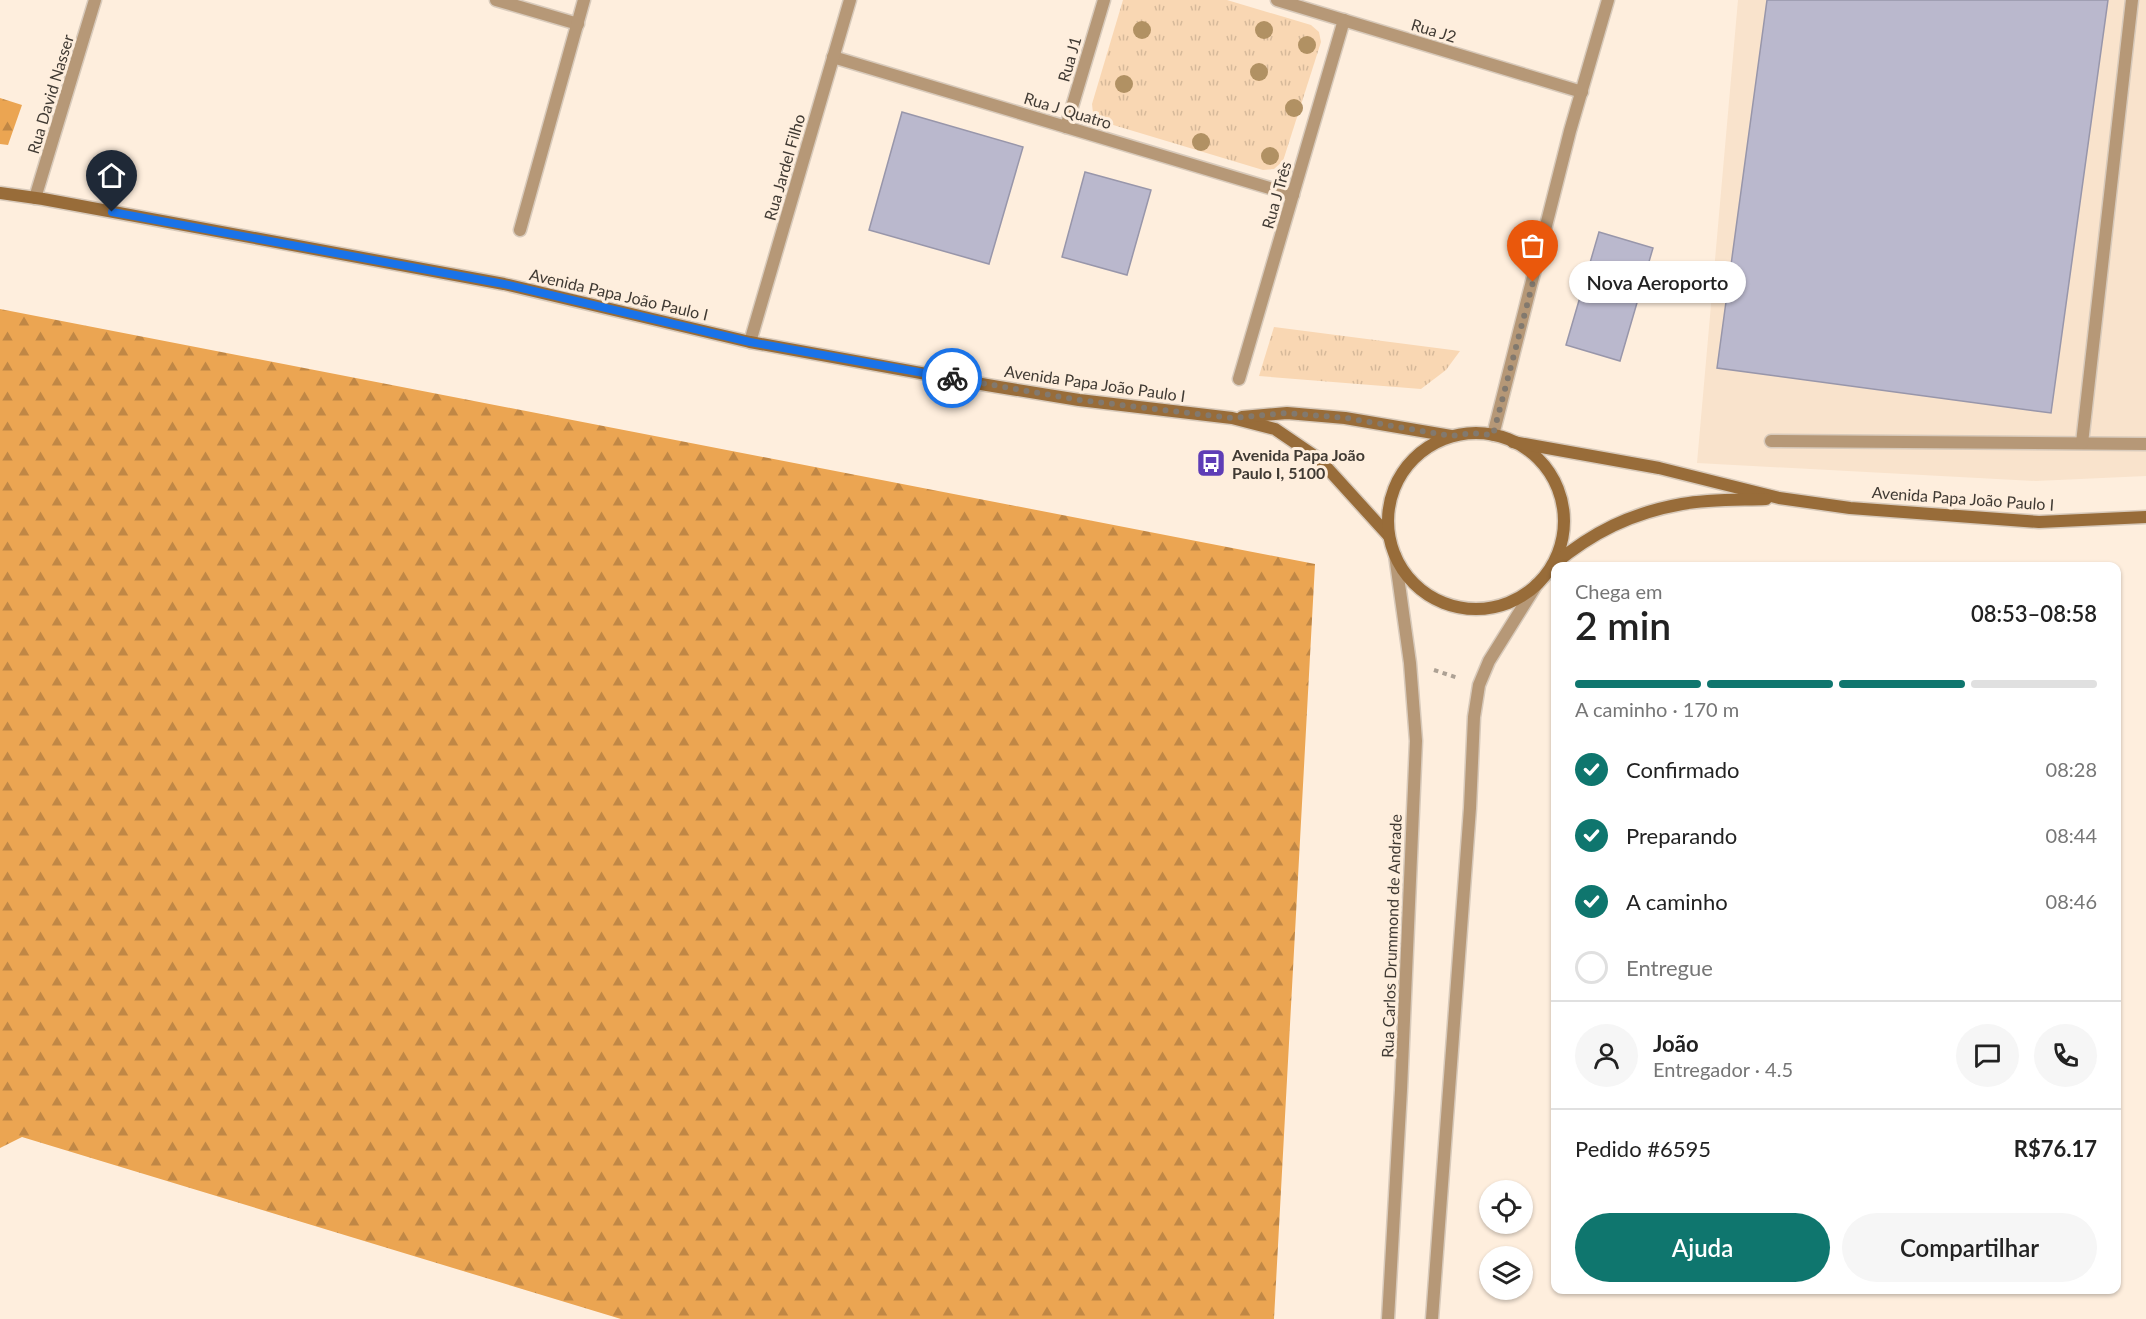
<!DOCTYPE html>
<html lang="pt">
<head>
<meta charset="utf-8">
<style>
  body { margin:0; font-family:Lato,sans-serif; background:#f6f6f6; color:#222; height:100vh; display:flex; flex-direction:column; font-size:22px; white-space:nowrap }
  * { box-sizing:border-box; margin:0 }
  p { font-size:20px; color:#767676 }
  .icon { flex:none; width:33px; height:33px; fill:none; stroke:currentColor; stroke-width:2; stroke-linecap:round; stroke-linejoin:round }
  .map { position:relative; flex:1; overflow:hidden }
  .sheet { position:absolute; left:1551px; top:562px; width:570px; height:732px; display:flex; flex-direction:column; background:#fff; border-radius:12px; box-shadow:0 2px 4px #0004 }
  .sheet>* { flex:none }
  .fabs { position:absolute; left:1479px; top:1180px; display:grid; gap:12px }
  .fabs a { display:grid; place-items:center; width:54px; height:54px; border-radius:50%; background:#fff; box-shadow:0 2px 4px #0004; font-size:30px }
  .pin { position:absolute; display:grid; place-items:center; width:51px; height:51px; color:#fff; margin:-62px -26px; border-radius:50% 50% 50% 0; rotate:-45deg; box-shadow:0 0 6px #0007 }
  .pin .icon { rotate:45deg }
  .courier { position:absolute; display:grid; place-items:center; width:60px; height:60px; margin:-30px; border:4px solid #1a73e8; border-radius:50%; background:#fff; color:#222; box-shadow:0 2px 8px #0007 }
  .bubble { position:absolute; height:42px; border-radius:21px; background:#fff; box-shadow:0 2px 4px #0004; font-size:20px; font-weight:600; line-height:42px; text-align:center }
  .headline em { font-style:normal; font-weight:600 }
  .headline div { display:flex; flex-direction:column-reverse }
  .headline { display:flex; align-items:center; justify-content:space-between; height:102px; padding:0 24px }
  h1 { font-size:39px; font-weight:600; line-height:45px }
  .bar { display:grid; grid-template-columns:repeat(4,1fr); gap:9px 6px; align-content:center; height:72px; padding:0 24px }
  .bar i { height:8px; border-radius:4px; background:#e0e0e0 }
  .bar .selected { background:#0f766e }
  .bar p { grid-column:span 4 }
  .line { display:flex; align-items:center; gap:15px; padding:0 24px; border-top:2px solid #e0e0e0 }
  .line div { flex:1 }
  .round { display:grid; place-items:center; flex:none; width:63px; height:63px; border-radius:32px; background:#f6f6f6 }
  ol { padding:0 24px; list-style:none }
  li { display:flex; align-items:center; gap:18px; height:66px }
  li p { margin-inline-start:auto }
  li .icon { padding:6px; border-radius:50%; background:#0f766e; color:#fff; stroke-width:4 }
  li:last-child { color:#767676 }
  li i { width:33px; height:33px; border:3px solid #e0e0e0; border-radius:50% }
  .cta { display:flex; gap:12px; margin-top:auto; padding:12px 24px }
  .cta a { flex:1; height:69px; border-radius:36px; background:#0f766e; color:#fff; font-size:24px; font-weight:600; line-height:69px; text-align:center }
  .cta a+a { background:#f6f6f6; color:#222 }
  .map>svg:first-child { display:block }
</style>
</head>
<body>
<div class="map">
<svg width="2146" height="1319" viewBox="0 0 2146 1319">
  <defs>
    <pattern id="grass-tufts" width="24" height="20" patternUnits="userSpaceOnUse" patternTransform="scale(1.5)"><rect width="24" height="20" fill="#f9d7b3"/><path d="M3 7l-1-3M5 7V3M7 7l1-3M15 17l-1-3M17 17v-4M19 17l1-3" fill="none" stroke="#d6b99a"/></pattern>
    <pattern id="forest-firs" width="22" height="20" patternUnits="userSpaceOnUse" patternTransform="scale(1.5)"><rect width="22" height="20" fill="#eba552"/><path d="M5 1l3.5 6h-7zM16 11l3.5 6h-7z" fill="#c08745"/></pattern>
  </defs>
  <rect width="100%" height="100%" fill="#feeedd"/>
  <path fill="#f9e3cc" d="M1738,0H2146V476L2036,481L1697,463Z"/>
  <g fill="url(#grass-tufts)">
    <path d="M1123,0H1227L1311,25L1319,32L1321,42L1283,161L1274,169L1263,170L1100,121L1093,113L1092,104Z"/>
    <path d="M1274,327L1460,351L1446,370L1421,389L1259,376Z"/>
  </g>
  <g fill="url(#forest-firs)">
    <path d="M0,98L22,105L8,145L0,144Z"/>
    <path d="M0,309L1315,564L1274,1319H621L22,1137L0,1148Z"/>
  </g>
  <g fill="#bab8cd" stroke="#9896aa" stroke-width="1.5">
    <path d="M1767,0H2108L2051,413L1717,368Z"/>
    <path d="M902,112L1023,147L989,264L869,230Z"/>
    <path d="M1085,172L1151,190L1127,275L1062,257Z"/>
    <path d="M1599,232L1653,248L1620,361L1566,345Z"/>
  </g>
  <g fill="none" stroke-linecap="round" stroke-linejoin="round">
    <g stroke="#d8cabb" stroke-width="15">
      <g id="service">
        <path d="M1771,441L2146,444"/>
        <path d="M2082,443L2132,0"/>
      </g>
    </g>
    <g stroke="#d8cabb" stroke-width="15">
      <g id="minor">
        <path d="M496,0L578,24"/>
        <path d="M1277,0L1582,92"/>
        <path d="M833,57L1293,195"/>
        <path d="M1066,127L1104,0"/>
        <path d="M35,198L95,0"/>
        <path d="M520,230L584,0"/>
        <path d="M750,342L850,0"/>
        <path d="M1239,379L1344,20"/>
        <path d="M1493,435L1570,131L1608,0"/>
      </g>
    </g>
    <g stroke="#d8cabb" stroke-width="15">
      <g id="tertiary">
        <path d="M1388,1319L1401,1090L1416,741L1410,663L1395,555"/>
        <path d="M1432,1319L1470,808L1474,717L1479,685L1489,661L1537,584"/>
      </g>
    </g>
    <g stroke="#d8cabb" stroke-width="15">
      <g id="secondary">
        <path d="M0,193L43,199L504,284L750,342L987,385L1079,400L1232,418L1275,429L1319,459L1388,535"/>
        <path d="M1242,417L1287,413L1345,418L1451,436"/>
        <circle cx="1476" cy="521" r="88"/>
        <path d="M1513,442L1659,468L1779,498L1850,508L2039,522L2146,517"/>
        <path d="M1553,565C1593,532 1631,513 1682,504C1709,499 1738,500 1766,499"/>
      </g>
    </g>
    <path stroke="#ada194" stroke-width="4" stroke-dasharray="4.5 4.5" stroke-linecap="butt" d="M1434,670L1458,678"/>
    <use href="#service" stroke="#b69877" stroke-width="12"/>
    <use href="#minor" stroke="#b69877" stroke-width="12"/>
    <use href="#tertiary" stroke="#b69877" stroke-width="12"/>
    <use href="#secondary" stroke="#986c39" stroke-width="12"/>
  </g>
  <g fill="#b19163">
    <circle cx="1142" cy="30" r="9"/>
    <circle cx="1264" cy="30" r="9"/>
    <circle cx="1307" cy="45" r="9"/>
    <circle cx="1259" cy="72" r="9"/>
    <circle cx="1124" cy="84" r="9"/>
    <circle cx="1294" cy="108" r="9"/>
    <circle cx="1201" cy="142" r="9"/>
    <circle cx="1270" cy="156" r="9"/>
  </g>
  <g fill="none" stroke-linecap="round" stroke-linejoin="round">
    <path stroke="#82796e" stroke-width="6" stroke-dasharray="0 10.8" d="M952,378L1079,400L1232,418L1287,413L1346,418L1451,436L1472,433L1493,435L1533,282"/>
    <path stroke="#1a73e8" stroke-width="8" d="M112,212L504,284L750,342L952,378"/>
  </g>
  <defs>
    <g id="bus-square" transform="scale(1.5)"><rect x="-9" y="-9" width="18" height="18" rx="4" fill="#5e3db6" stroke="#feeedd"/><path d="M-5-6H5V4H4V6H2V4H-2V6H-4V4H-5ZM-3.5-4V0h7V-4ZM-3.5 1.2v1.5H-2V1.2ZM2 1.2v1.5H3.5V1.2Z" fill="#fff"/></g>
  </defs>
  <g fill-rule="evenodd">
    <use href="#bus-square" x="1211" y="463"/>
  </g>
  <g text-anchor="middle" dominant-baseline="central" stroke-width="6" stroke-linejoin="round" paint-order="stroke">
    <g font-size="16" fill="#403a33" stroke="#feeedd">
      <text transform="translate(1434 30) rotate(17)">Rua J2</text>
      <text transform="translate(1069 59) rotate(-74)">Rua J1</text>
      <text transform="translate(50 94) rotate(-73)">Rua David Nasser</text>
      <text transform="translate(1068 110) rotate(17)">Rua J Quatro</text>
      <text transform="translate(784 167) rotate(-74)">Rua Jardel Filho</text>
      <text transform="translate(1276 195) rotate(-74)">Rua J Três</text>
      <text transform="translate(619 294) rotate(13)">Avenida Papa João Paulo I</text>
      <text transform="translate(1095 383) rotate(8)">Avenida Papa João Paulo I</text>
      <text transform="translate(1963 498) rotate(4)">Avenida Papa João Paulo I</text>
      <text transform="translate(1391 936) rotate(-88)">Rua Carlos Drummond de Andrade</text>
    </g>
    <g font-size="16" font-weight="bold" fill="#403a33" stroke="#feeedd" text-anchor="start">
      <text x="1232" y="454">Avenida Papa João<tspan x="1232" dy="18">Paulo I, 5100</tspan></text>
    </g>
  </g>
</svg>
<div class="fabs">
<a><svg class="icon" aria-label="locate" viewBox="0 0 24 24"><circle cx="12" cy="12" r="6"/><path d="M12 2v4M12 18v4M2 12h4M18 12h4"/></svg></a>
<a><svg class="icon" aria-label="layers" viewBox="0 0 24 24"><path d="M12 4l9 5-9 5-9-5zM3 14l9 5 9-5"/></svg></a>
</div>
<div class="pin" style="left:1533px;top:282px;background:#ea580c"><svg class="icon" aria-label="bag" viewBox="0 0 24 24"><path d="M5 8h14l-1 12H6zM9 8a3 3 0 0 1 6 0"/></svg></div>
<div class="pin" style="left:112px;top:212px;background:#1f2937"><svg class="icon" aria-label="home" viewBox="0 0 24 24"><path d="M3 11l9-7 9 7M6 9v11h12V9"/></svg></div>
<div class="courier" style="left:952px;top:378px"><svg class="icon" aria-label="bike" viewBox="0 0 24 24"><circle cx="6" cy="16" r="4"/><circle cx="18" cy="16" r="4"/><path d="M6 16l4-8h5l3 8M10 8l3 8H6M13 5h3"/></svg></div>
<div class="bubble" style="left:1569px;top:261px;width:177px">Nova Aeroporto</div>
<section class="sheet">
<div class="headline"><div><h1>2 min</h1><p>Chega em</p></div><em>08:53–08:58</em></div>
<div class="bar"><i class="selected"></i><i class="selected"></i><i class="selected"></i><i></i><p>A caminho · 170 m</p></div>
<ol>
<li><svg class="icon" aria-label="check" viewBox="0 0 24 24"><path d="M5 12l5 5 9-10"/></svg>Confirmado<p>08:28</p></li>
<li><svg class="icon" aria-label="check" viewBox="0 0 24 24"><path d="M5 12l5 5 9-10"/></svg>Preparando<p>08:44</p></li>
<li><svg class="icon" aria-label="check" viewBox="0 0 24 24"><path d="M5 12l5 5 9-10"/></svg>A caminho<p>08:46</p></li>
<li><i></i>Entregue</li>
</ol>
<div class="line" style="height:108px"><a class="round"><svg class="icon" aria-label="person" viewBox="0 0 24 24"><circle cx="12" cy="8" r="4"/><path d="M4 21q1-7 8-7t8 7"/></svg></a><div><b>João</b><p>Entregador · 4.5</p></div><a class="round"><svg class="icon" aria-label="chat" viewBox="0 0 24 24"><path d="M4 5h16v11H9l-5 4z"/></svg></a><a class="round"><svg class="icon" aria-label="phone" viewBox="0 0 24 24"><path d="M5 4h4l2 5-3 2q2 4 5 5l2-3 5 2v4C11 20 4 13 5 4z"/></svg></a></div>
<div class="line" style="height:78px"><div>Pedido #6595</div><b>R$76.17</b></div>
<div class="cta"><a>Ajuda</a><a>Compartilhar</a></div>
</section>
</div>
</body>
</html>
